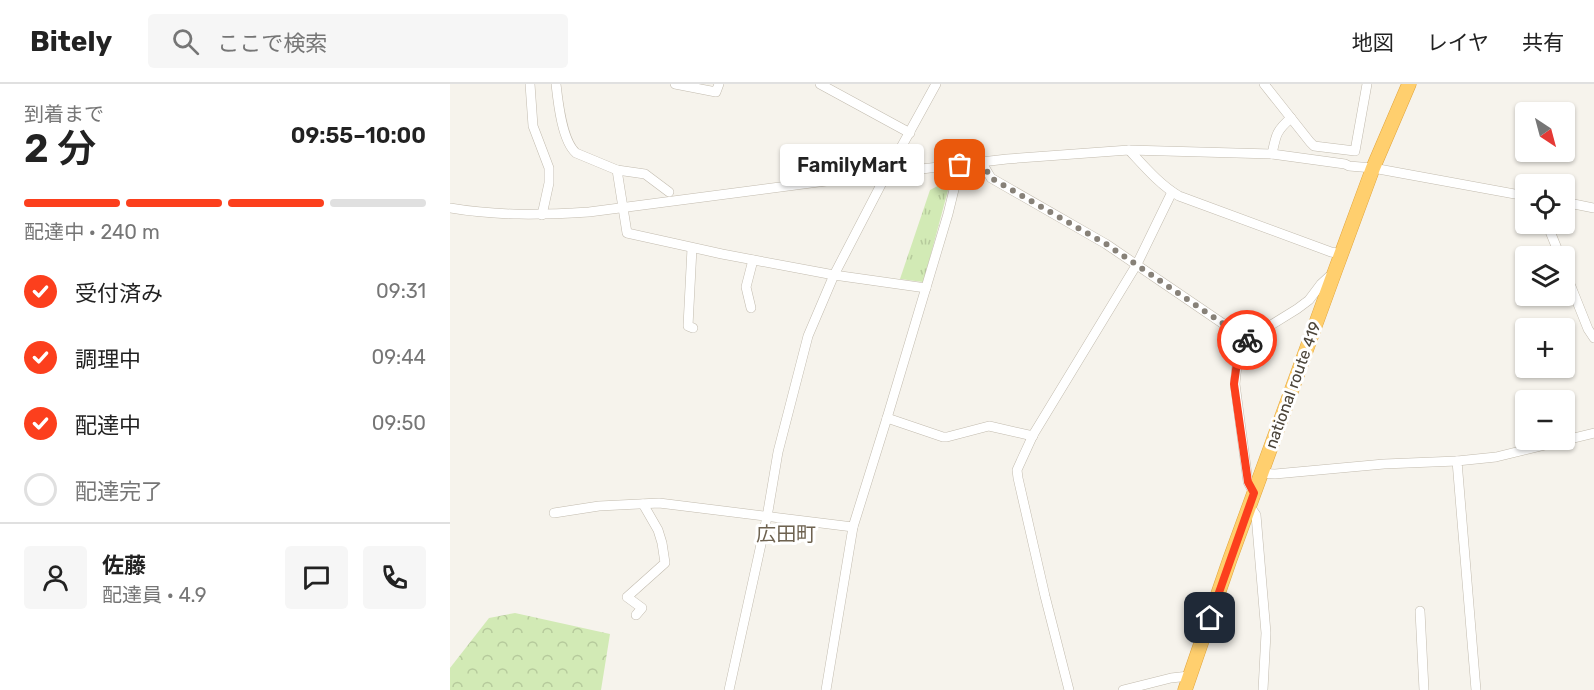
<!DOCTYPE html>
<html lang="ja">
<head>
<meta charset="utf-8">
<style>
  body { margin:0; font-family:Rubik,"Noto Sans JP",sans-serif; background:#f6f6f6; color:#222; height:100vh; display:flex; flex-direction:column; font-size:22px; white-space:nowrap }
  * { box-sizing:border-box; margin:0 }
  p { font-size:20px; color:#767676 }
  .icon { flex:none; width:33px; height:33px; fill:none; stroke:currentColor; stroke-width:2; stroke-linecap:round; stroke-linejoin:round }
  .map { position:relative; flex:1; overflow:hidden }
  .side { display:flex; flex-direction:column; background:#fff; width:450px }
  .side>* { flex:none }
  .needle { width:39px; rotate:144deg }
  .controls { position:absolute; left:1065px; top:18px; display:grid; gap:12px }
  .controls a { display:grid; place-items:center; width:60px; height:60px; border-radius:6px; background:#fff; box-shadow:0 2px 4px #0004; font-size:30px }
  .pin { position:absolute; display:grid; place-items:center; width:51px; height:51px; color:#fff; margin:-26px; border-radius:12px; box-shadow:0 3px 9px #0006 }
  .courier { position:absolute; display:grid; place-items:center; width:60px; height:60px; margin:-30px; border:4px solid #fc3f1d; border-radius:50%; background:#fff; color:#222; box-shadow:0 2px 8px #0007 }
  .bubble { position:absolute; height:42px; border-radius:6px; background:#fff; box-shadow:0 2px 4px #0004; font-size:20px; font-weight:600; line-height:42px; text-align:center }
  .headline em { font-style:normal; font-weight:600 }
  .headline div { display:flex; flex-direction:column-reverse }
  .headline { display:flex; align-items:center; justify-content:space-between; height:102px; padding:0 24px }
  h1 { font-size:39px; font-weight:600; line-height:45px }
  .bar { display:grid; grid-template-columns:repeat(4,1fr); gap:9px 6px; align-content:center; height:72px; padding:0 24px }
  .bar i { height:8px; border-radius:4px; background:#e0e0e0 }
  .bar .current { background:#fc3f1d }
  .bar p { grid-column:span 4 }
  .line { display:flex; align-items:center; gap:15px; padding:0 24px; border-top:2px solid #e0e0e0 }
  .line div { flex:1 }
  .round { display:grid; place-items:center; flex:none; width:63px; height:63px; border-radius:6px; background:#f6f6f6 }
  ol { padding:0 24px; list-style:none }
  li { display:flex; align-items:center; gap:18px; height:66px }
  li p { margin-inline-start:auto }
  li .icon { padding:6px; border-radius:50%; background:#fc3f1d; color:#fff; stroke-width:4 }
  li:last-child { color:#767676 }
  li i { width:33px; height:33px; border:3px solid #e0e0e0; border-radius:50% }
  header { display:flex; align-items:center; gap:36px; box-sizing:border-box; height:84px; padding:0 30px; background:#fff; border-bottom:2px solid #e0e0e0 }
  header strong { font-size:28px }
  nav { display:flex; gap:33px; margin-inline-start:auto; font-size:21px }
  .search { width:420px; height:54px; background:#f6f6f6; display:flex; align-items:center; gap:15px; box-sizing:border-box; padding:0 21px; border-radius:6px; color:#767676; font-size:22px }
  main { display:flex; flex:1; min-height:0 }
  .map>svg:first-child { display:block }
</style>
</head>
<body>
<header>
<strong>Bitely</strong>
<div class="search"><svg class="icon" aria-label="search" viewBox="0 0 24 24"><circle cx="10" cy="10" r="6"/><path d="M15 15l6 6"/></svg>ここで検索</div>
<nav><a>地図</a><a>レイヤ</a><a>共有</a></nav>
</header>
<main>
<section class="side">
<div class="headline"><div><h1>2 分</h1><p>到着まで</p></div><em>09:55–10:00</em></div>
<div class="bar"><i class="current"></i><i class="current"></i><i class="current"></i><i></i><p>配達中 · 240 m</p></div>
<ol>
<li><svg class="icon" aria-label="check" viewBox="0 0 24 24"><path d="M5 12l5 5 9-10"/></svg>受付済み<p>09:31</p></li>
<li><svg class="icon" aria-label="check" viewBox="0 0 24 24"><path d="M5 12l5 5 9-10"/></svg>調理中<p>09:44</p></li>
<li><svg class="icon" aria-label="check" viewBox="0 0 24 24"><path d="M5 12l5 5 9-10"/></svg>配達中<p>09:50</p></li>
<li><i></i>配達完了</li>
</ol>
<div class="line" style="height:108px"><a class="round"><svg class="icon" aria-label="person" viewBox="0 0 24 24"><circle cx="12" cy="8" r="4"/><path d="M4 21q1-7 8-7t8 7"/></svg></a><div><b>佐藤</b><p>配達員 · 4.9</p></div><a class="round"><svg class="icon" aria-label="chat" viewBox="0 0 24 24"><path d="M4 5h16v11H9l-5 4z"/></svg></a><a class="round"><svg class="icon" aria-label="phone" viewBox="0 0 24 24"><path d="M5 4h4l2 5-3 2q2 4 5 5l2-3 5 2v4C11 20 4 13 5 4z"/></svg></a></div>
</section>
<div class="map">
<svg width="1144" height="606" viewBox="0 0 1144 606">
  <defs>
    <pattern id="forest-crowns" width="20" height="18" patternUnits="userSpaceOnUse" patternTransform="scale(1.5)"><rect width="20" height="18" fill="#d2eab5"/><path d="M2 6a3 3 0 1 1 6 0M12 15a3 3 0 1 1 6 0" fill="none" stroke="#b6ca9c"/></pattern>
    <pattern id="park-tufts" width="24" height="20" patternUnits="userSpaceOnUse" patternTransform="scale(1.5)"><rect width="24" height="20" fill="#d2eab5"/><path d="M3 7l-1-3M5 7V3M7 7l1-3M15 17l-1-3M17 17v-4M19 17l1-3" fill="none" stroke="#b6ca9c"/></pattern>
  </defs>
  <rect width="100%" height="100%" fill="#f6f3ec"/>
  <path fill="url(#forest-crowns)" d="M65,529L160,550L151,606H0V584L39,534Z"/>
  <path fill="url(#park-tufts)" d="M501,95L474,196L473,198L450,195L480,106Z"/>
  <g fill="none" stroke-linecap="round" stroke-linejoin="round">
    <g stroke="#c2bbae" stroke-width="10">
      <g id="minor">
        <path d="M80,0L83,42L99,84V99L92,131"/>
        <path d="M106,0C108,18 112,57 126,69L167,86L177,149L272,170L384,191L476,204"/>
        <path d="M225,0L266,8L269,0"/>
        <path d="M370,0L460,49"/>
        <path d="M814,0L860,58L864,62L905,67L917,0"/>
        <path d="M679,66C694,82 710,101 729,112L881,168L892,170"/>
        <path d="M822,70C826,51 826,47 841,34"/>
        <path d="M532,79L541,94L656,160L797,256"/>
        <path d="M167,86L195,90L219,108"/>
        <path d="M1114,118L1144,124"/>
        <path d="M0,124C46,132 92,131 139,128L437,89L557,75L679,66L822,70L895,80L899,82L923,84L1076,112"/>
        <path d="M1097,140L1110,172"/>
        <path d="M242,164L238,242L243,244"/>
        <path d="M1114,185L1138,245L1144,254"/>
        <path d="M301,224L296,203L303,176"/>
        <path d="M437,334L493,353H497L539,342L583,352"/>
        <path d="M810,389L825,390L934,380L1007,377"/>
        <path d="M804,409L798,398L785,300L788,271L797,256L847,225L859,216L871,200L883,189"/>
        <path d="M799,421L806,431L816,549L813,606"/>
        <path d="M104,429L149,422L209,419L403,443"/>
        <path d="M970,527L974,606"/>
        <path d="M186,531L192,524L177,513L215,479L212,459L208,446L193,420"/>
        <path d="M279,606L317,433L328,368L358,252L384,191L437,89L486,0"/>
        <path d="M376,606L403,443L437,334L498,130L510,81"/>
        <path d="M619,606L595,512L568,394L567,386L583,351L687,180L722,108"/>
        <path d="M673,606L721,594L739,592"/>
        <path d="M1026,606L1007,377L1046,373L1144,349"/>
      </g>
    </g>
    <g stroke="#e0a43c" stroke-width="15">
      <path id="highway" d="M735,606L780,475L885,187L923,84L959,0"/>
    </g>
    <use href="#minor" stroke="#fff" stroke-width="9"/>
    <use href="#highway" stroke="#ffcf6e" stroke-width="14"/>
  </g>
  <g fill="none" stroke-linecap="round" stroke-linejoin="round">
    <path stroke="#878178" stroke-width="6" stroke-dasharray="0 10.8" d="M510,81L532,79L541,94L656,160L797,256"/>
    <path stroke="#fc3f1d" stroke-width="8" d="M760,534L804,409L798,398L784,300L788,271L797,256"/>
  </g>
  <g text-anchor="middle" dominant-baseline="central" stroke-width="6" stroke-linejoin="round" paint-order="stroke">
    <g font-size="16" fill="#4b4439" stroke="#fff">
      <text transform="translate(843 301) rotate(-70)">national route 419</text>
    </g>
    <g font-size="20" fill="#6e6250" stroke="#fff">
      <text x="336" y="450">広田町</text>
    </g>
  </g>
</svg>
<div class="controls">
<a><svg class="needle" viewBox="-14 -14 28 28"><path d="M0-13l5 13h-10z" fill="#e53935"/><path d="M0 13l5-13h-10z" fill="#767676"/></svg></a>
<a><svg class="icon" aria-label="locate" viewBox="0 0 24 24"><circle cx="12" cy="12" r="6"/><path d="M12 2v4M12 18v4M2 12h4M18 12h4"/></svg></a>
<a><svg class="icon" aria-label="layers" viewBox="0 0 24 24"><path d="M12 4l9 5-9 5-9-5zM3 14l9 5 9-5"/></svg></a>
<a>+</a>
<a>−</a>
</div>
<div class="pin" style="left:510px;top:81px;background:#ea580c"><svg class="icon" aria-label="bag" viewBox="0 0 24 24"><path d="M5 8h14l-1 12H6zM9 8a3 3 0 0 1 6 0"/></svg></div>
<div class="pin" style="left:760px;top:534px;background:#1f2937"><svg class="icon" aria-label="home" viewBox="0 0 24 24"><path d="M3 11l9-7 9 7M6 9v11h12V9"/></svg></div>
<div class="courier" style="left:797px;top:256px"><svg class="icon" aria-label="bike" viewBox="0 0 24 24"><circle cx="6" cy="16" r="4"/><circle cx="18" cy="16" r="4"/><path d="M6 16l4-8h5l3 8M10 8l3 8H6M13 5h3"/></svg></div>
<div class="bubble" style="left:330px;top:60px;width:144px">FamilyMart</div>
</div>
</main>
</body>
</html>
